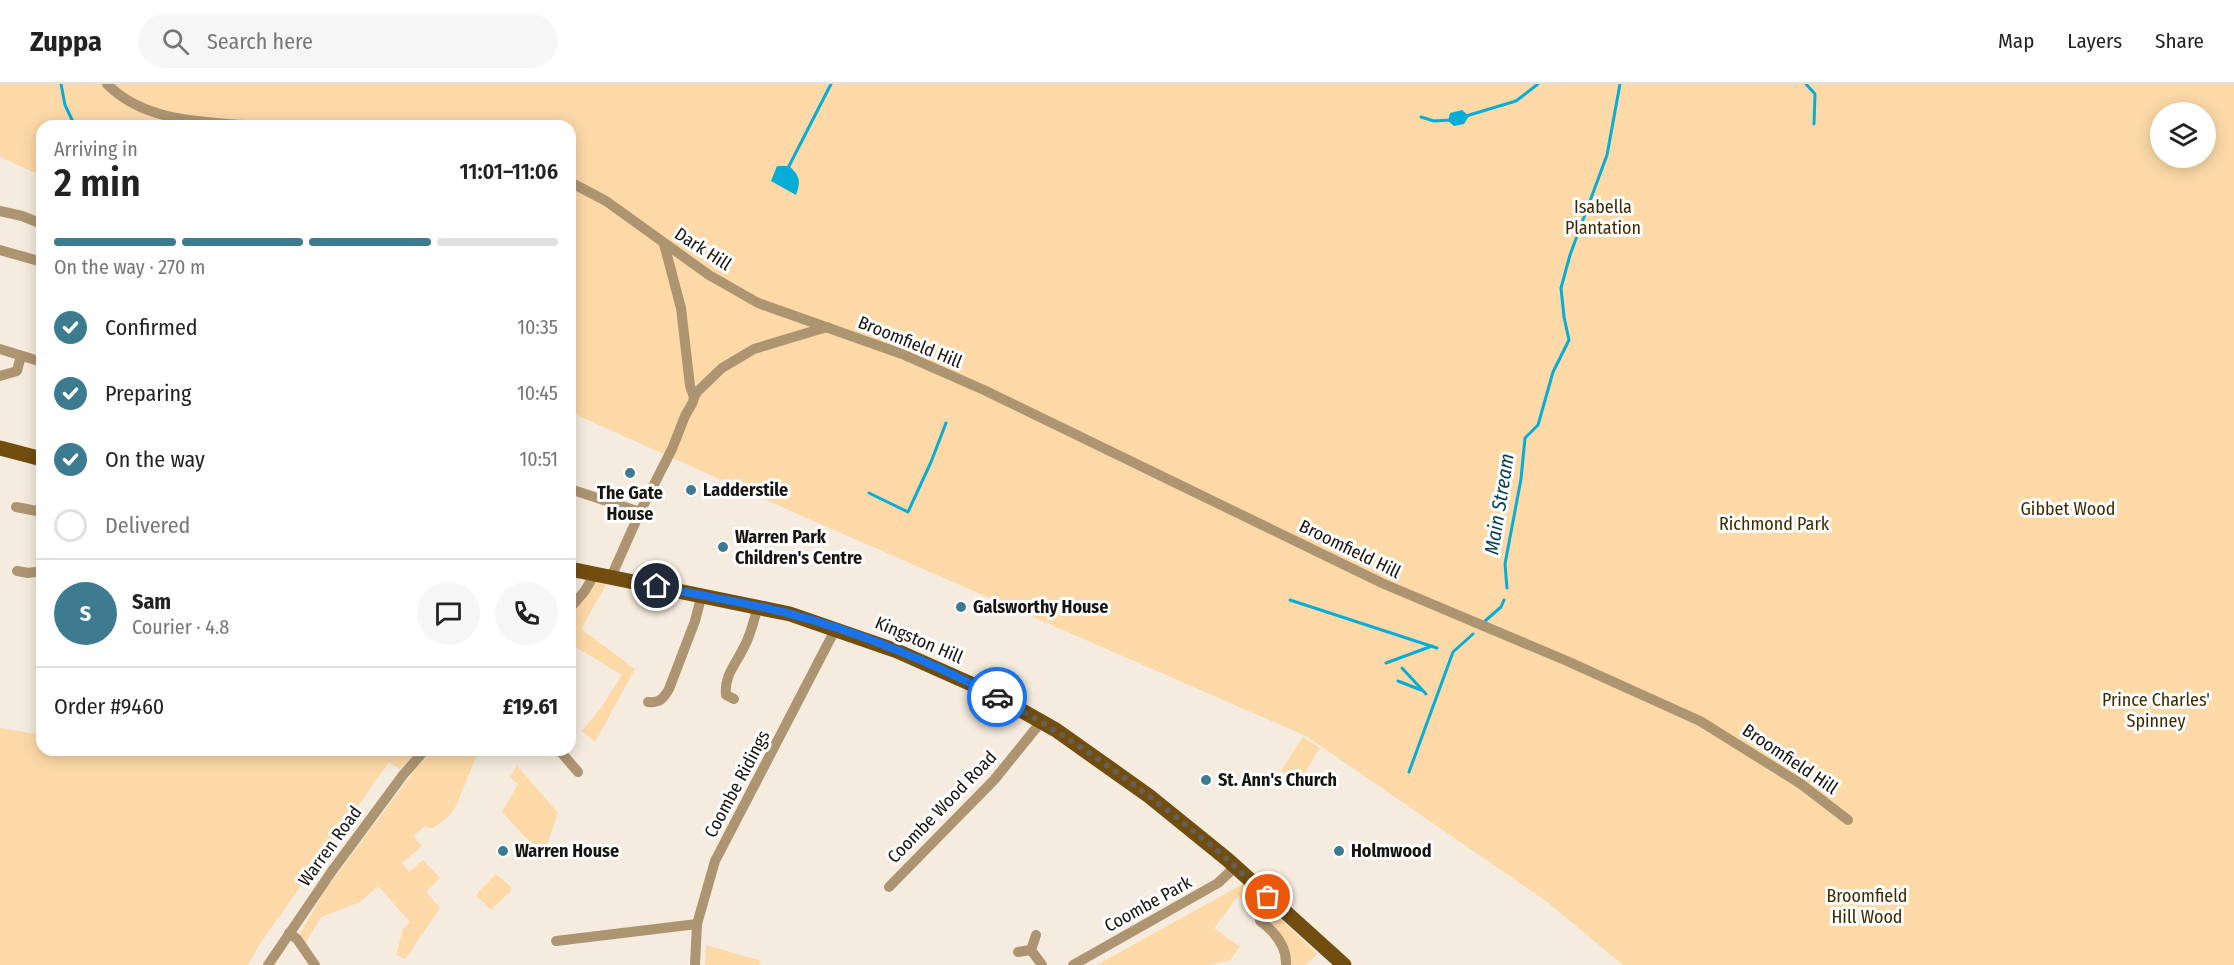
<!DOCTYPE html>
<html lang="en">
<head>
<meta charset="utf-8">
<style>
  body { margin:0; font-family:"Fira Sans Condensed",sans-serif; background:#f6f6f6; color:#222; height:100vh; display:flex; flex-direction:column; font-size:22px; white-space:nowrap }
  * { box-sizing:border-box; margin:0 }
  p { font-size:20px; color:#767676 }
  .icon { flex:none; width:33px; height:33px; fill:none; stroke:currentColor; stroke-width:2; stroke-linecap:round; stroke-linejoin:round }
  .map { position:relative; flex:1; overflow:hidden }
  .panel { position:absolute; left:36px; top:36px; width:540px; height:636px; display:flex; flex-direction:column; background:#fff; border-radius:18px; box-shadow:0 3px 15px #0003 }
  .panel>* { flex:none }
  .buttons { position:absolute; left:2150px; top:18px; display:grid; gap:12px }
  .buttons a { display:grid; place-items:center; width:66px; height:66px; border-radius:50%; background:#fff; box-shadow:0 3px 15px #0003; font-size:30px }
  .pin { position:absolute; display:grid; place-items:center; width:51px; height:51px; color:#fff; margin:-26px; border:3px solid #fff; border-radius:50%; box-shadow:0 2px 6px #0007 }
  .courier { position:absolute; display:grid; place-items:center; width:60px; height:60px; margin:-30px; border:4px solid #1a73e8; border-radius:50%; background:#fff; color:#222; box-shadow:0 2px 8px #0007 }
  .head em { font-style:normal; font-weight:600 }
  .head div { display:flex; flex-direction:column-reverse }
  .head { display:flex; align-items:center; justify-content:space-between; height:102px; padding:0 18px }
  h1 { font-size:39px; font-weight:600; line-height:45px }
  .bar { display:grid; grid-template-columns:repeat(4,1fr); gap:9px 6px; align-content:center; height:72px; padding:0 18px }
  .bar i { height:8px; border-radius:4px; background:#e0e0e0 }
  .bar .current { background:#3c7b90 }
  .bar p { grid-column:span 4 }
  .line { display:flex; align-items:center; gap:15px; padding:0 18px; border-top:2px solid #e0e0e0 }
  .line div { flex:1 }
  .round { display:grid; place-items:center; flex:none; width:63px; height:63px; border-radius:32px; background:#f6f6f6 }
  ol { padding:0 18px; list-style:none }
  li { display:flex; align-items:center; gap:18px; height:66px }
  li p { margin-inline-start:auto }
  li .icon { padding:6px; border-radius:50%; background:#3c7b90; color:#fff; stroke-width:4 }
  li:last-child { color:#767676 }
  li i { width:33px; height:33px; border:3px solid #e0e0e0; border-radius:50% }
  header { display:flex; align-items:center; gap:36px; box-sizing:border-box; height:84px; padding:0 30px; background:#fff; border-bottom:2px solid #e0e0e0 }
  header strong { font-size:28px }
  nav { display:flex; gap:33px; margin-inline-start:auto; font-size:21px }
  .search { width:420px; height:54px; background:#f6f6f6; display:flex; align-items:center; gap:15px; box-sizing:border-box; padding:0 21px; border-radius:33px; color:#767676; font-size:22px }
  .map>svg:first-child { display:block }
</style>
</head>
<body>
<header>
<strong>Zuppa</strong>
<div class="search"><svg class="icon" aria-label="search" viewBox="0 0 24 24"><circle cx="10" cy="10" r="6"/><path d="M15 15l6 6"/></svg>Search here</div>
<nav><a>Map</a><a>Layers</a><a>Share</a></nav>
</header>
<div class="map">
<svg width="2234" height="881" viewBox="0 0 2234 881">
  <rect width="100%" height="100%" fill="#f5ebde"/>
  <g fill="#fcd9a7" fill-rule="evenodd">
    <path d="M0,0H2234V881H1623L1546,817L1306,652L802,432L570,328V42H42V92L0,73ZM2160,28H2205V74H2160Z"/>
    <path d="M596,497L607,499L581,545L635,585L595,658L582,647L601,624L622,591L574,562L570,564V528Z"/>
    <path d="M0,644L42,651V666H419L400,685L389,678L259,861L248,881H0Z"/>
    <path d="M1303,653L1320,664L1299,698L1281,687Z"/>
    <path d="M435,666H479L456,722L448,733L432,745L425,742L413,752L422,762L402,779L409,788L423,776L440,794L426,808L440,824L405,875L396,871L403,845L410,838L378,802L360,818L321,833L302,864L297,855L326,805L418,682Z"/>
    <path d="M517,682L558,729L543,772L502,728L518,700L512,696L513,695L510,693Z"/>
    <path d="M496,790L511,803L510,807L491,826L476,811Z"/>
    <path d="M1243,800L1317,870L1306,881H1288L1262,835L1264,831L1238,812L1214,844L1240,863L1230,876L1210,881H1097Z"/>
    <path d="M706,861L761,877L759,881H705Z"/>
  </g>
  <g fill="#07add7">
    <path d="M1462,26L1469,32L1464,40L1454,42L1448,37L1450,29Z"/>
    <path d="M777,82H789C800,92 801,97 796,111L771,97Z"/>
  </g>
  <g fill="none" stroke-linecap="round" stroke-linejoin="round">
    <g stroke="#07add7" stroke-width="3">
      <path d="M61,0L65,21L75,42"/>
      <path d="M1806,0L1815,10L1814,40"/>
      <path d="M1466,32L1516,17L1538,0"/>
      <path d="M1421,33L1434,37L1451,36"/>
      <path d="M789,82L831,0"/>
      <path d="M869,409L908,428L931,378L946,339"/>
      <path d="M1507,504L1505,480L1521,395L1525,354L1538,341L1553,288L1569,256L1564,233L1561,204L1570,171L1607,71L1620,0"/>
      <path d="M1290,516L1437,564"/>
      <path d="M1485,537L1501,523L1504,516"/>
      <path d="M1386,579L1432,562"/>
      <path d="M1402,584L1426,610"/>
      <path d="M1398,597L1421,606"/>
      <path d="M1409,688L1453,568L1473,550"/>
    </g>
    <g stroke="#ae9571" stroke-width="10">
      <path d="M107,0C145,39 206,38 257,42"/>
      <path d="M570,98L606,117L709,191L758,219L902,270L984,306L1384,500L1567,577L1700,637L1801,700L1848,736"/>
      <path d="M0,127L22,132L42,140"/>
      <path d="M664,160L681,224L690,302L694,313"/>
      <path d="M0,166L42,178"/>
      <path d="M0,265L42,278"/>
      <path d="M0,292L17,287L21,272"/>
      <path d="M570,405L640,428"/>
      <path d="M16,423L42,428"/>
      <path d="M17,487L28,489L42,487"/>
      <path d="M611,493L640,428L672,365L685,332L693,318L694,313L698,307L722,284L754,265L827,243"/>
      <path d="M570,524L584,508L595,490"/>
      <path d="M734,615L726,611C724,591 736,580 744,563C751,551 754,535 758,522"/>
      <path d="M648,618C660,619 663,615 669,605L695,537L702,510"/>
      <path d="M559,666L578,688"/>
      <path d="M889,803L994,696L1041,638"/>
      <path d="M1260,837C1275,848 1287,862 1286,881"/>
      <path d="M289,849L297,855L315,881"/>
      <path d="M1036,851L1031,866L1042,881"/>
      <path d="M556,857L697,840"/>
      <path d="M1018,868L1031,866"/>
      <path d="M268,881L332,787L403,691L425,666"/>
      <path d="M695,881L697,840L715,777L836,544"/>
      <path d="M1073,881L1218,799L1235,783"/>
    </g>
    <g stroke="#714e10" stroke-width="15">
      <path d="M0,364L42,375"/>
      <path d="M570,485L790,530L897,567L987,607L1056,646L1149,712L1228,776L1344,881"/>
    </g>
  </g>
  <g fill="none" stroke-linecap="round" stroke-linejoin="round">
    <path stroke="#655f58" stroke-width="6" stroke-dasharray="0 10.8" d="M997,613C1072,653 1141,704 1207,758C1228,775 1247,795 1268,813"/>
    <path stroke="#1a73e8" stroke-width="8" d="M657,502C700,512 744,518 787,529C856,547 934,579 997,613"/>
  </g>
  <g fill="#3c7b90" stroke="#fff" stroke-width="2">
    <circle cx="630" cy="389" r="6"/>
    <circle cx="691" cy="406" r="6"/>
    <circle cx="723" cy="463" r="6"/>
    <circle cx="961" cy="523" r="6"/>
    <circle cx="1206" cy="696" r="6"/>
    <circle cx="503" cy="767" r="6"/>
    <circle cx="1339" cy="767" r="6"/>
  </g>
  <g text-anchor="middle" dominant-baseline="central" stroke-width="6" stroke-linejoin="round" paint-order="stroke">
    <g font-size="18" fill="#402a00" stroke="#fff">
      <text x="1603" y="123">Isabella<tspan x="1603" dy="21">Plantation</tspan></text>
      <text x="2068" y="425">Gibbet Wood</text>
      <text x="1774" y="440">Richmond Park</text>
      <text x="2156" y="616">Prince Charles'<tspan x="2156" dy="21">Spinney</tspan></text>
      <text x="1867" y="812">Broomfield<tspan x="1867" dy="21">Hill Wood</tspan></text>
    </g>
    <g font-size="18" fill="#181410" stroke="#fff">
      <text transform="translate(703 165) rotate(33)">Dark Hill</text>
      <text transform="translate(910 258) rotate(22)">Broomfield Hill</text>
      <text transform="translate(1350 465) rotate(26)">Broomfield Hill</text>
      <text transform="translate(919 556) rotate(23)">Kingston Hill</text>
      <text transform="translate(1790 675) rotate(34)">Broomfield Hill</text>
      <text transform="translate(737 700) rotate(-62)">Coombe Ridings</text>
      <text transform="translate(942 723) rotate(-46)">Coombe Wood Road</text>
      <text transform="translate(330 762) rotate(-54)">Warren Road</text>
      <text transform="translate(1148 820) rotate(-29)">Coombe Park</text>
    </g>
    <g font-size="18" font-weight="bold" fill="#181410" stroke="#fff" text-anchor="start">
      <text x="703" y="406">Ladderstile</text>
      <text x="630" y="409" text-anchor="middle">The Gate<tspan x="630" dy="21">House</tspan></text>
      <text x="735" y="453">Warren Park<tspan x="735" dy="21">Children's Centre</tspan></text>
      <text x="973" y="523">Galsworthy House</text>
      <text x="1218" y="696">St. Ann's Church</text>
      <text x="515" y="767">Warren House</text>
      <text x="1351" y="767">Holmwood</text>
    </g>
    <g font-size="20" font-style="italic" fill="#034152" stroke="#fff">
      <text transform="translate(1499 420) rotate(-81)">Main Stream</text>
    </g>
  </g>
</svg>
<div class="buttons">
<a><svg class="icon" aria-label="layers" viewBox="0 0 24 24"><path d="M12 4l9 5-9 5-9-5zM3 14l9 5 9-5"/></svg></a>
</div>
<div class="pin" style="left:1268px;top:813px;background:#ea580c"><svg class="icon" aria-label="bag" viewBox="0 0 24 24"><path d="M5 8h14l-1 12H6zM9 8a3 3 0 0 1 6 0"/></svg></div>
<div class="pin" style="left:657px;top:502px;background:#1f2937"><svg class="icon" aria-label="home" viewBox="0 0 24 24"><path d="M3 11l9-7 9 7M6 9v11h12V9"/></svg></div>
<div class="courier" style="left:997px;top:613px"><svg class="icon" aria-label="car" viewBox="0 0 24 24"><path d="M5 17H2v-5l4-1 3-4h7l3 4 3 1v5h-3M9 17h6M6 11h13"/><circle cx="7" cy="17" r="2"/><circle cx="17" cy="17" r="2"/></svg></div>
<section class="panel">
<div class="head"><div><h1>2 min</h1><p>Arriving in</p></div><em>11:01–11:06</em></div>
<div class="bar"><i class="current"></i><i class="current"></i><i class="current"></i><i></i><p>On the way · 270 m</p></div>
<ol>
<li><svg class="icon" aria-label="check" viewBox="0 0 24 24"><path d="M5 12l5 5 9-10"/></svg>Confirmed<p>10:35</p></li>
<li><svg class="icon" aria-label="check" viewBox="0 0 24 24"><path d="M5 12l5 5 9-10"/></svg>Preparing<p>10:45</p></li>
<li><svg class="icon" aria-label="check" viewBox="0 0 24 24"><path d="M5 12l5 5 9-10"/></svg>On the way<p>10:51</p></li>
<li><i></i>Delivered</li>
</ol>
<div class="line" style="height:108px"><b class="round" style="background:#3c7b90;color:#fff">S</b><div><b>Sam</b><p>Courier · 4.8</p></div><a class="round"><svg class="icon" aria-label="chat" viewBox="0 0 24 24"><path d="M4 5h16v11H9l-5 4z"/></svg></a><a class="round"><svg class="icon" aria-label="phone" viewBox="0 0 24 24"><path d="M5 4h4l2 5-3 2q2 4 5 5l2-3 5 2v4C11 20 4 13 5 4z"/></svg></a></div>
<div class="line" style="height:78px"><div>Order #9460</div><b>£19.61</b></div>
</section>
</div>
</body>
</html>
